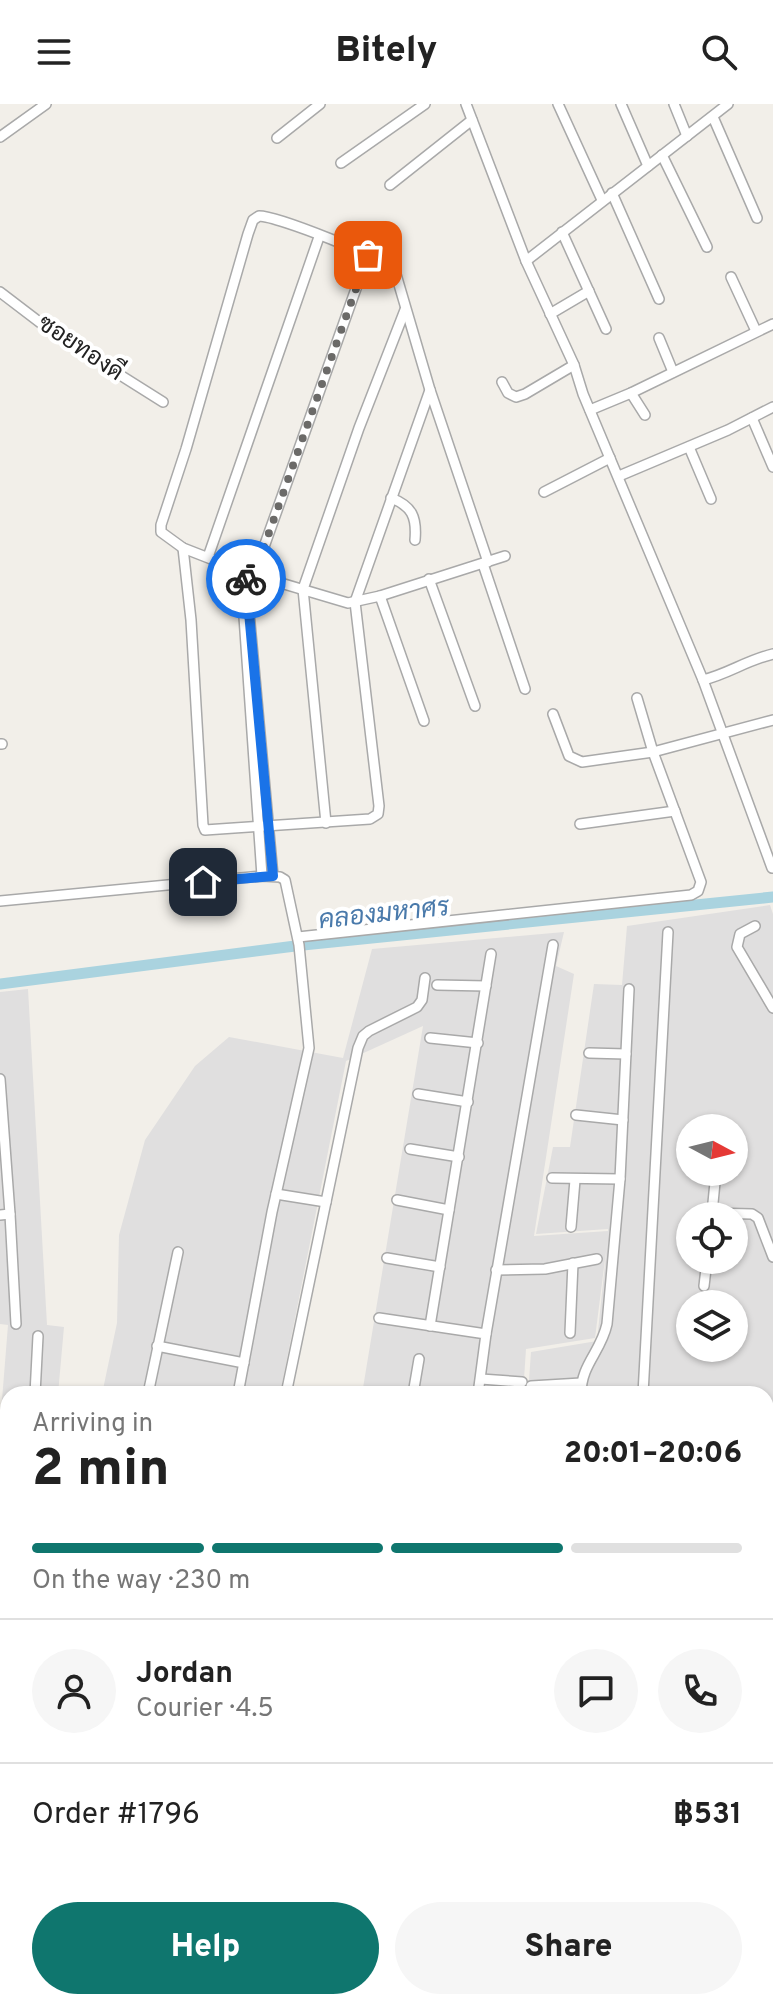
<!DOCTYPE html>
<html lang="en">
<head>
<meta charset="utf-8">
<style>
  body { margin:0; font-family:Overpass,Sarabun,sans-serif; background:#f6f6f6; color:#222; height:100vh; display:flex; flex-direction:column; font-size:30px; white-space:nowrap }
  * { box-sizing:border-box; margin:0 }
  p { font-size:26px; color:#767676 }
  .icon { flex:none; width:44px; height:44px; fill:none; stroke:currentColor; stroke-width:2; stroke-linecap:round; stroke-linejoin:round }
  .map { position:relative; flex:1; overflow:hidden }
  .details { position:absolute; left:0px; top:1282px; width:774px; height:624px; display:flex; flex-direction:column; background:#fff; border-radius:24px 24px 0 0; box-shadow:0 2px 6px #0004 }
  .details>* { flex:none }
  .needle { width:52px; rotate:97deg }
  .tools { position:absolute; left:676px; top:1010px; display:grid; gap:16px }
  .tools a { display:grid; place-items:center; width:72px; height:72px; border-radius:50%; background:#fff; box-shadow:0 2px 6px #0004; font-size:40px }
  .pin { position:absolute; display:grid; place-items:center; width:68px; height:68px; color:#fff; margin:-34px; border-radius:16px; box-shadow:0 4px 12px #0006 }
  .courier { position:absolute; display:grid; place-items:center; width:80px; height:80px; margin:-40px; border:6px solid #1a73e8; border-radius:50%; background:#fff; color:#222; box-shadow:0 2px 10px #0007 }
  .overview em { font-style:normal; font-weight:800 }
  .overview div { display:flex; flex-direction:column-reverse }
  .overview { display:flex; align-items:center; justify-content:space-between; height:136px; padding:0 32px }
  h1 { font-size:52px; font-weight:800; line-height:60px }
  .bar { display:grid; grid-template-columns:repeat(4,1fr); gap:12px 8px; align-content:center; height:96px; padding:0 32px }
  .bar i { height:10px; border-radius:6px; background:#e0e0e0 }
  .bar .on { background:#0f766e }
  .bar p { grid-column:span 4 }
  .line { display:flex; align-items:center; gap:20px; padding:0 32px; border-top:2px solid #e0e0e0 }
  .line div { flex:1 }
  .round { display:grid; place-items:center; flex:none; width:84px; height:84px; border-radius:42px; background:#f6f6f6 }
  .cta { display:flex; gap:16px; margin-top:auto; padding:16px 32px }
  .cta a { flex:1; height:92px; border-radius:48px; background:#0f766e; color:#fff; font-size:32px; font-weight:800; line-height:92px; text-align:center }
  .cta a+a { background:#f6f6f6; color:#222 }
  header { display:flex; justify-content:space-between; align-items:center; height:104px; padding:0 32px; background:#fff; font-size:36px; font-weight:800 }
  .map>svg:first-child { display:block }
</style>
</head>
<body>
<header><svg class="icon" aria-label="menu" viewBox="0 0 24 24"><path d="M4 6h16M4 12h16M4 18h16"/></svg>Bitely<svg class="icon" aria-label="search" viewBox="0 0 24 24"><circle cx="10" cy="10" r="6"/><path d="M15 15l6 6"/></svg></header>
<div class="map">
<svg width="773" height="1906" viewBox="0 0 773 1906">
  <rect width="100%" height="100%" fill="#f2efe9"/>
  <g fill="#e0dfdf" fill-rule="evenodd">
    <path d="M770,801L773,810V1640L766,1631V1290H528L531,1248L597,1237L607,1140L595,1234L526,1245L523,1290H362L423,922L346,957L280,1290H102L117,1219L119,1131L145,1036L195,962L229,933L343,954L372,845L564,828L556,862L574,870L534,1132L608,1127V1125L536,1130L553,1043H570L594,880L622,881L627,822ZM690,1024H734V1068H690ZM690,1112H734V1156H690ZM690,1200H734V1244H690Z"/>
    <path d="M28,885L47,1221L64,1223L58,1290H8V1731L0,1729V1321L8,1221L0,1220V888Z"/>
    <path d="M156,1898H443L445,1906H154Z"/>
  </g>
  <path fill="#ffffe5" d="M8,1733V1898H156L154,1906H0V1784Z"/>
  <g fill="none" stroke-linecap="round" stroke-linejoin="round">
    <path stroke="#aad3df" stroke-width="11" d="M0,880L303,841L773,793"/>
    <g stroke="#a9a9a9" stroke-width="12">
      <g id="street">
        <path d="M466,0L526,157L574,261L583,290L703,576L772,764"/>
        <path d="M558,0L602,96"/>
        <path d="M621,0L648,62"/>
        <path d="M674,0L687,32"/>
        <path d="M713,13L757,114"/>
        <path d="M0,33L46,0"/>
        <path d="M277,34L320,0"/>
        <path d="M662,51L707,143"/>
        <path d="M341,59L425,0"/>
        <path d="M390,81L472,16"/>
        <path d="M612,89L659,195"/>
        <path d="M562,128L606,225"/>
        <path d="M526,157L728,0"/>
        <path d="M731,173L756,227"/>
        <path d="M0,188L55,230L163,298"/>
        <path d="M550,210L589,187"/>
        <path d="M659,234L673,268"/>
        <path d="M502,278L508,289L516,293L525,290L574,261"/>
        <path d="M631,289L645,311"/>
        <path d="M590,306L631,289L773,220"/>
        <path d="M752,314L773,363"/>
        <path d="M689,343L711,395"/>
        <path d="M619,372L728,326L773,303"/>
        <path d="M544,388L610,354"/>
        <path d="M391,394C412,402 417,413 415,436"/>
        <path d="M183,444L191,516L203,721L205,726L370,715L378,710L379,702L355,498L430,286"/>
        <path d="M208,453L319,133"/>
        <path d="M488,458L430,286L395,167C384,154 277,112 259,112L253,116L248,130L186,345L161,421V428L183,444L247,469L348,499L380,492L505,452"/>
        <path d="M483,460L525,585"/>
        <path d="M247,469L242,484L262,772"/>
        <path d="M254,471L368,151"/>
        <path d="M246,475L273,772"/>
        <path d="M429,475L475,602"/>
        <path d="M380,492L424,617"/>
        <path d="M703,576C728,570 747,556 773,550"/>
        <path d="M553,610L569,652L582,658L653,648L773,616"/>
        <path d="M0,640H2"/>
        <path d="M326,719L303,485L359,324L405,206"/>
        <path d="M580,720L675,707"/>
        <path d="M0,797L262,772L280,773L285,776L299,841L309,944L272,1108L238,1290"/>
        <path d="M755,822L740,830L737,843L773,904"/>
        <path d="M298,833L691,791L698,787L701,778L653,648L637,594"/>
        <path d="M437,881L486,882"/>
        <path d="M430,934L478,939"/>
        <path d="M589,949L626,950"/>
        <path d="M0,975L10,1110L0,1111"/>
        <path d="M418,990L468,998"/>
        <path d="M576,1011L623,1016"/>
        <path d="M410,1045L459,1053"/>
        <path d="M716,1068L712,1109L752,1110L758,1114L773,1153"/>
        <path d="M552,1074L620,1075"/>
        <path d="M276,1090L326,1098"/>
        <path d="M397,1096L449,1106"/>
        <path d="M10,1110L16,1220"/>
        <path d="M571,1123L575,1076"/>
        <path d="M387,1154L440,1163"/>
        <path d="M496,1166L545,1165L597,1155"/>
        <path d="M704,1182L707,1156"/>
        <path d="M379,1214L486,1230L478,1290"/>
        <path d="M430,1222L491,850"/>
        <path d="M570,1229L573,1159"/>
        <path d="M486,1230L553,841"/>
        <path d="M157,1242L244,1259"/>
        <path d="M481,1275L522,1278"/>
        <path d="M531,1282L581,1279"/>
        <path d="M35,1290L38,1232"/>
        <path d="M148,1290L178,1148"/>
        <path d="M286,1290L358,944L363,932L369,927L417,903L422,896L425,874"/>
        <path d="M413,1290L419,1255"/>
        <path d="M581,1290C581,1260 601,1248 607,1220L620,1075L629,885"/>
        <path d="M643,1290L668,828"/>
        <path d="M766,1362L773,1360"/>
        <path d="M0,1529L8,1476"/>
        <path d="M0,1537L8,1538"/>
        <path d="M766,1546L773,1543"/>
        <path d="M766,1612L773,1630"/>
        <path d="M0,1648L8,1649"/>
        <path d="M766,1867L771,1906"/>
        <path d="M610,1898L611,1906"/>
        <path d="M721,1898L722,1906"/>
        <path d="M38,1906L40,1898"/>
        <path d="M122,1906L123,1898"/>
        <path d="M208,1906L210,1898"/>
        <path d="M308,1906V1898"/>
        <path d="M496,1906L555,1898"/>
        <path d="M760,1906L765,1898"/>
      </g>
    </g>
    <use href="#street" stroke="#fff" stroke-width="9"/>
  </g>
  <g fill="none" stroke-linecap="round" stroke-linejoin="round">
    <path stroke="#6b6a68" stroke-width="8" stroke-dasharray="0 14.4" d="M246,475L247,469L254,471L368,151"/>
    <path stroke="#1a73e8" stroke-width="10" d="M203,778L273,772L246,475"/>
  </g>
  <g text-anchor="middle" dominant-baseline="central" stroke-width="8" stroke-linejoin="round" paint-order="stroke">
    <g font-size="24" fill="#222" stroke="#fff">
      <text transform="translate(80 245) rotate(34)">ซอยทองดี</text>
    </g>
    <g font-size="26" font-style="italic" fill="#4a7aab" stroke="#fff">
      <text transform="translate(384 811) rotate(-6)">คลองมหาศร</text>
    </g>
  </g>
</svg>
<div class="tools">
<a><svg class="needle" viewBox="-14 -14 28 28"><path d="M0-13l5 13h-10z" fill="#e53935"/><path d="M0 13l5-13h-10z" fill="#767676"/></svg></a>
<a><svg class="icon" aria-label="locate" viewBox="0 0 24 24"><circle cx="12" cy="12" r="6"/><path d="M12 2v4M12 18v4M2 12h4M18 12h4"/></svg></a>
<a><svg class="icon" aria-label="layers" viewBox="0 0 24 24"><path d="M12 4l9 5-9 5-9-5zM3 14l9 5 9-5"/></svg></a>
</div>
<div class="pin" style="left:368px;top:151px;background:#ea580c"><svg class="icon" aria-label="bag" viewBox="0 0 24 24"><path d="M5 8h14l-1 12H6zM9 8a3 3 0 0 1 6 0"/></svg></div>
<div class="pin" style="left:203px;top:778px;background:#1f2937"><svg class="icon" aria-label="home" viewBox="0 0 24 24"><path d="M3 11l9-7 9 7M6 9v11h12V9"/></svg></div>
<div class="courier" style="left:246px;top:475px"><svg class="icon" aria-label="bike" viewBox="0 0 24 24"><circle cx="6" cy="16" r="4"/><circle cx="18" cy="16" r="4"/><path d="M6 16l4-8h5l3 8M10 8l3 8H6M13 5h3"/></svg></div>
<section class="details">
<div class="overview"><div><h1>2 min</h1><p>Arriving in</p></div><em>20:01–20:06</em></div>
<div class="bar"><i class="on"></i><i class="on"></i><i class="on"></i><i></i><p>On the way · 230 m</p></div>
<div class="line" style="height:144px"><a class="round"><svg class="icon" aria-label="person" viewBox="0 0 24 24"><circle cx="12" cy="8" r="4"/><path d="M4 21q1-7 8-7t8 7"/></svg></a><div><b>Jordan</b><p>Courier · 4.5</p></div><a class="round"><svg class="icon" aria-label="chat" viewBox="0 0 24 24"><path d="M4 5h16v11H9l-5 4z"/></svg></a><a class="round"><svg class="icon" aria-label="phone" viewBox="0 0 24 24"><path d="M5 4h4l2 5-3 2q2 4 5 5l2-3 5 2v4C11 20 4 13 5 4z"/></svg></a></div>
<div class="line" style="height:104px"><div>Order #1796</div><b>฿531</b></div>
<div class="cta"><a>Help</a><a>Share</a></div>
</section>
</div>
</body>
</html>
